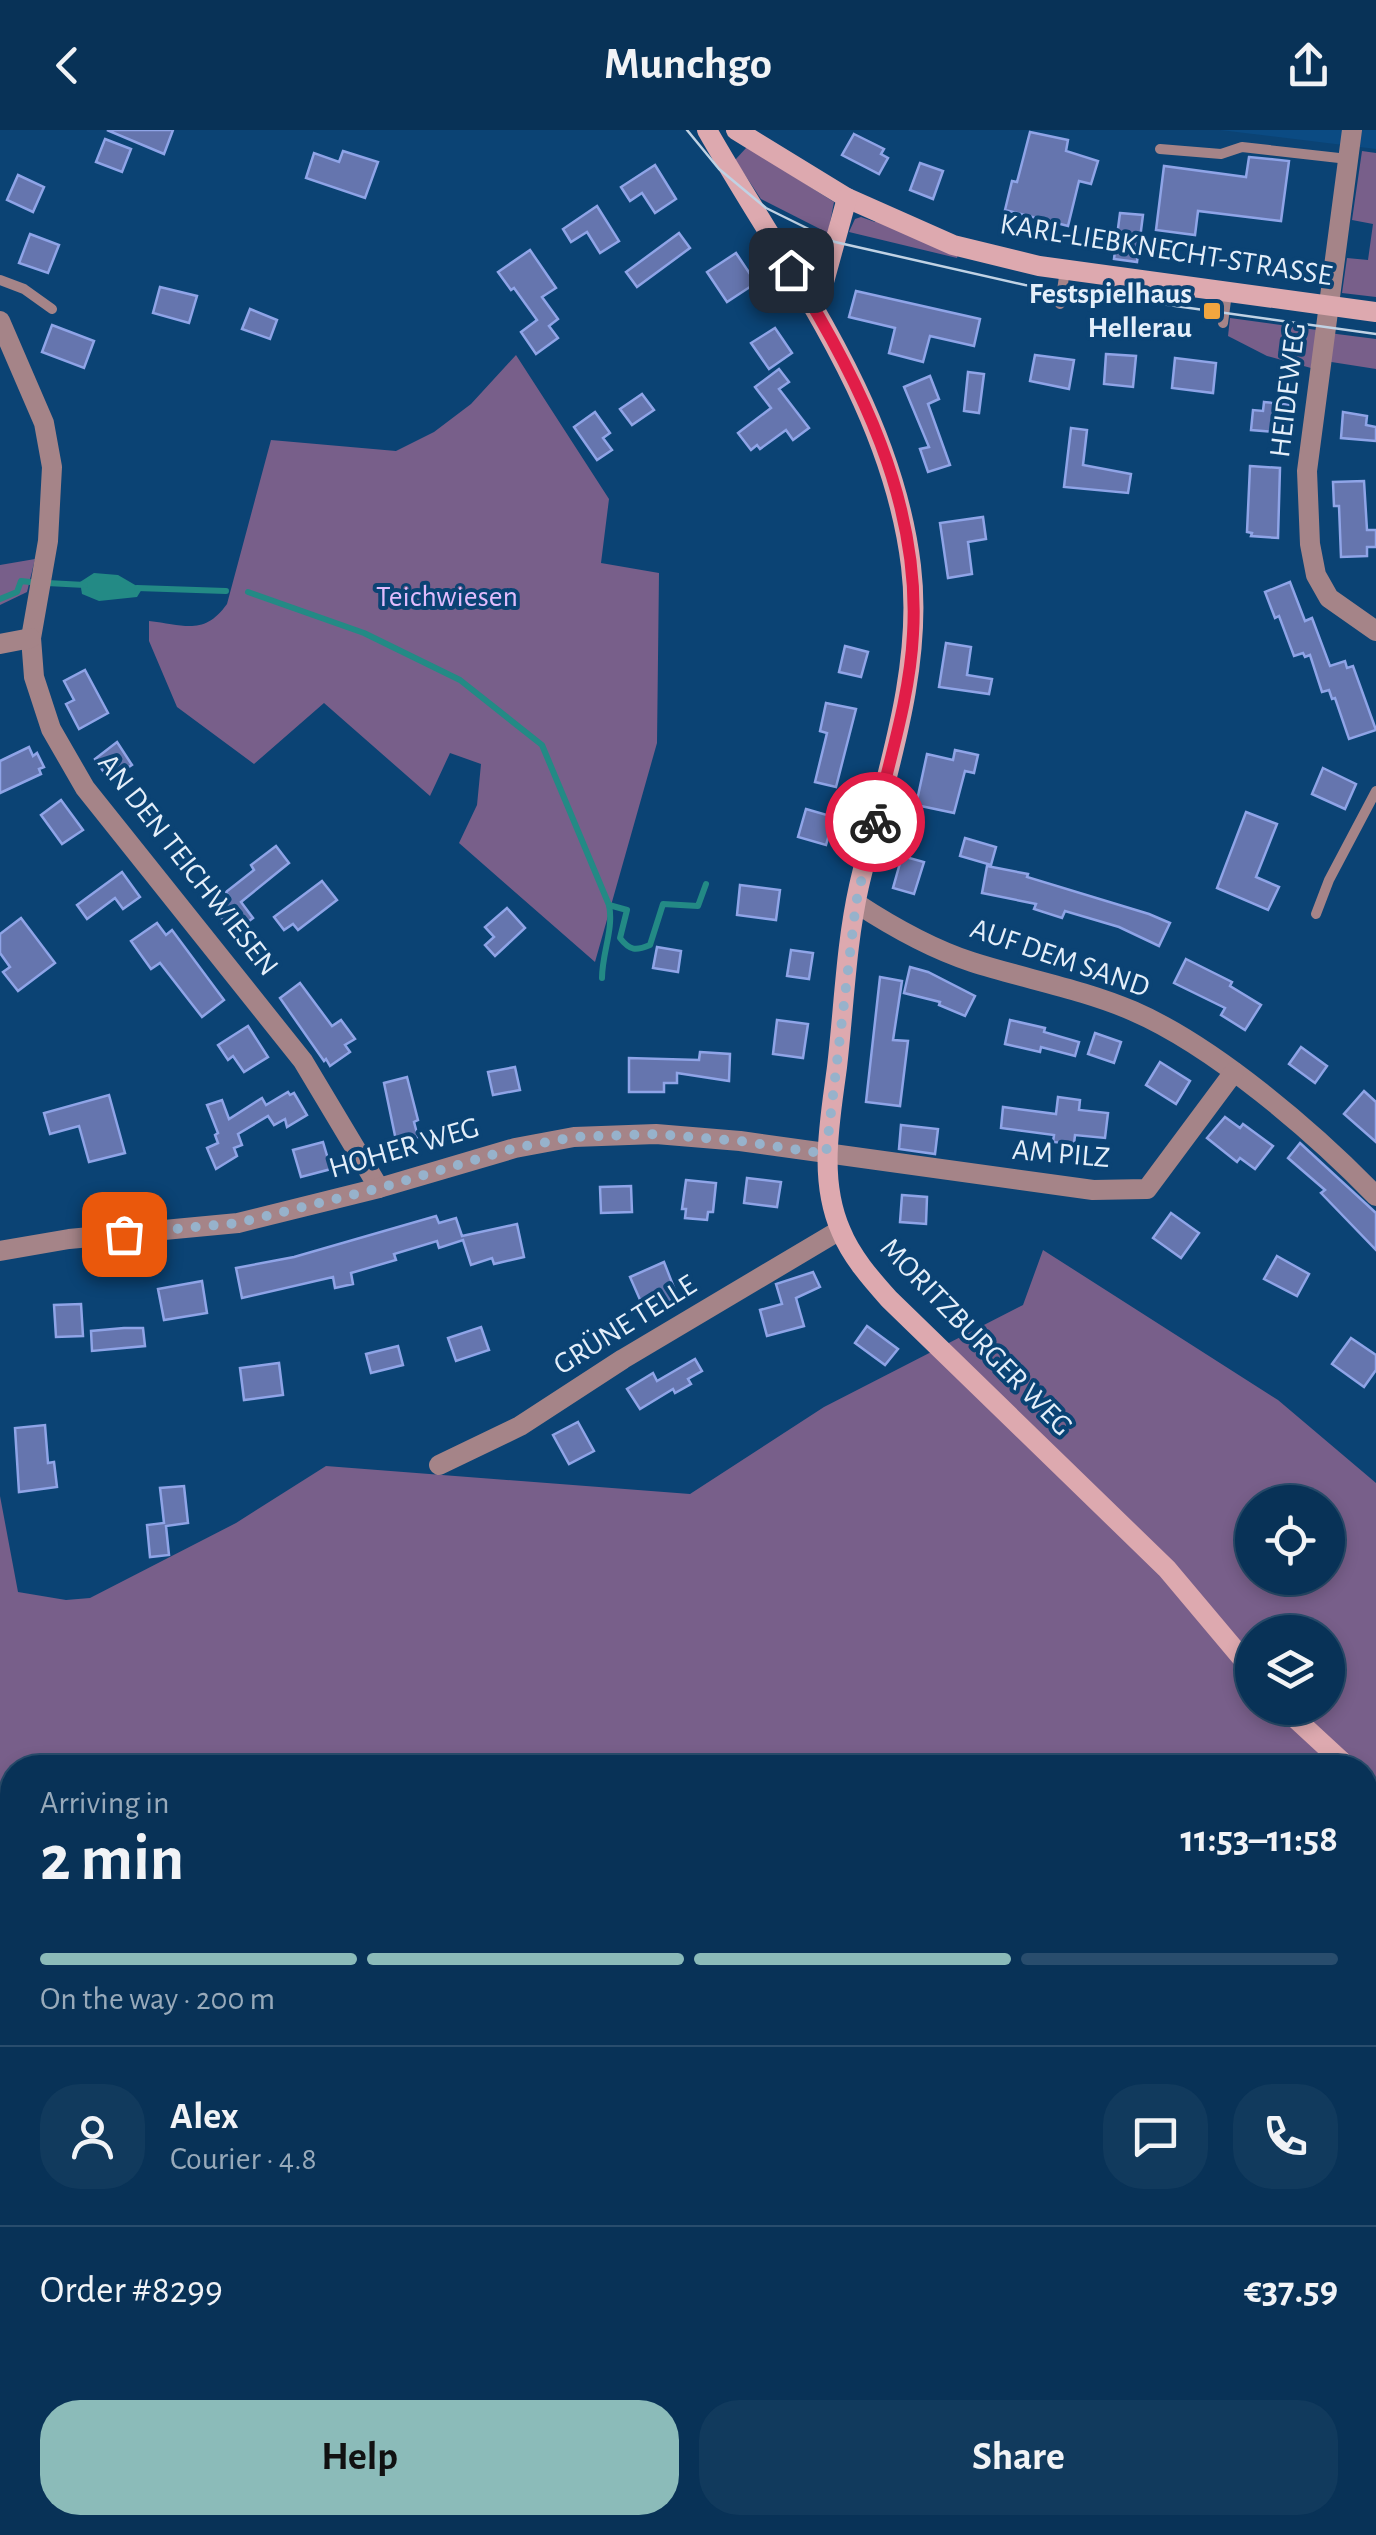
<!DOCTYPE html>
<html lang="en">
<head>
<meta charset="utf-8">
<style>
  body { margin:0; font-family:"Alegreya Sans",sans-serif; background:#113a5d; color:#f1f3f6; height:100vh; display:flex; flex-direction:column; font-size:38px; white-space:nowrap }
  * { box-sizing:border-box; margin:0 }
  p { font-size:32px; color:#98aaba }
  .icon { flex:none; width:55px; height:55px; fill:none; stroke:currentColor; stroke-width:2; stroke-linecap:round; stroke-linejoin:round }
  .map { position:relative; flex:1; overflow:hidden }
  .drawer { position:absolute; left:0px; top:1625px; width:1378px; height:780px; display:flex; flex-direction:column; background:#083257; border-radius:40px 40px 0 0; box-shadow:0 5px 15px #0003,0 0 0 2px #294d6d }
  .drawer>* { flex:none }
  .controls { position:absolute; left:1235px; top:1355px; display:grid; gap:20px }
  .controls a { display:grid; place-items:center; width:110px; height:110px; border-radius:50%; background:#083257; box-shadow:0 5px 15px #0003,0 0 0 2px #294d6d; font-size:50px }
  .pin { position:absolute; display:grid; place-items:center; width:85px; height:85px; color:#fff; margin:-42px; border-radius:20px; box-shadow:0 5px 15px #0006 }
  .courier { position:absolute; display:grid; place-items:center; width:100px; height:100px; margin:-50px; border:8px solid #e11d48; border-radius:50%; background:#fff; color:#222; box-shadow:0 2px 12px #0007 }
  .overview em { font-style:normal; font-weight:700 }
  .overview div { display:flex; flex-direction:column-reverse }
  .overview { display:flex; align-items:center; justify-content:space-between; height:170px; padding:0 40px }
  h1 { font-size:65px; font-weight:700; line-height:75px }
  .bar { display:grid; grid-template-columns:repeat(4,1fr); gap:15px 10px; align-content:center; height:120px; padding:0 40px }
  .bar i { height:12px; border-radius:8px; background:#294d6d }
  .bar .active { background:#8bbbb9 }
  .bar p { grid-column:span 4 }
  .line { display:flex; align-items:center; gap:25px; padding:0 40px; border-top:2px solid #294d6d }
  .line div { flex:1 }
  .round { display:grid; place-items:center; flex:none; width:105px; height:105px; border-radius:40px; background:#113a5d }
  .primary-button { display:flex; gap:20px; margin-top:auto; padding:20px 40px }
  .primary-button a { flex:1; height:115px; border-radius:40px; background:#8bbbb9; color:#111; font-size:40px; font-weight:700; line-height:115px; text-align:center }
  .primary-button a+a { background:#113a5d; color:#f1f3f6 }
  header { display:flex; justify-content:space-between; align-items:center; height:130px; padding:0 40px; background:#083257; font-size:45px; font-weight:700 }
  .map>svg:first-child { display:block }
</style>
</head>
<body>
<header><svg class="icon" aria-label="back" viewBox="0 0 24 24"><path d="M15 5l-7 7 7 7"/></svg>Munchgo<svg class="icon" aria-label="share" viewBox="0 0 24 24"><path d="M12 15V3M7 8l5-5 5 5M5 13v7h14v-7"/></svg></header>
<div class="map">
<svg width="1376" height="2405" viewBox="0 0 1376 2405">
  <rect width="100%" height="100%" fill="#0b4374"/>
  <path fill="#0b4b83" d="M1220,0H1376V19Z"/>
  <g fill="#785f8a" fill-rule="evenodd">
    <path d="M747,17L834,72L828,103L761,69L735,30Z"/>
    <path d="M1362,21L1376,23V167L1342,163L1347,128L1368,130L1373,94L1352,90Z"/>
    <path d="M861,87L875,92L877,89L959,121L957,128L849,102L855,89Z"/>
    <path d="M1230,188L1317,200L1311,238L1267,226L1228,206Z"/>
    <path d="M1329,203L1376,209V239L1325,231Z"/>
    <path d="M516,225L609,369L601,433L659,443L657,613L595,832L459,713L477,675L481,634L450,623L430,666L324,573L254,634L177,577L149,511V491C185,495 204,506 227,474L271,310L396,321L434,302L471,274Z"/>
    <path d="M35,429L27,462L0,475V435Z"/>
    <path d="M1043,1120L1278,1270L1376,1353V2019L1365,2006V1638H12V2392H1365V2038L1376,2030V2405H0V1366L18,1462L66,1470L90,1468L236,1393L326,1336L690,1364L824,1277L1023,1175ZM1252,1372H1328V1448H1252ZM1252,1502H1328V1578H1252Z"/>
  </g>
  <path fill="#238a85" d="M94,443L118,445L142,459L137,467L99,471L82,464L80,452Z"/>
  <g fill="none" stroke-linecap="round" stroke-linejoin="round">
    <g stroke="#238a85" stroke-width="6">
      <path d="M47,453L85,455"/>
      <path d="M137,458L226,461"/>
      <path d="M248,462L364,503L460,550L542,615L609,775C614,799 602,823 602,848"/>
      <path d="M0,469L17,462L21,451L30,452"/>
      <path d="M609,775L627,780L620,808C630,821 636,821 650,815L663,774L698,776L706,754"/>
    </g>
  </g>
  <g fill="#6575ae" stroke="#8fa4e7" stroke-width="2.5">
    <path d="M107,0H173L164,24Z"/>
    <path d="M1030,2L1068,10L1066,21L1098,31L1091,54L1079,51L1068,96L1005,80L1012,51L1017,52Z"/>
    <path d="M854,4L884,19L881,24L888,28L879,44L842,25Z"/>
    <path d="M105,9L131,19L122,42L96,32Z"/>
    <path d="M343,21L378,32L365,68L306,48L314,23L339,32Z"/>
    <path d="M1249,27L1289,31L1281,91L1198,81L1195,105L1156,100L1164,36L1246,47Z"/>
    <path d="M920,33L943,41L933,69L910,60Z"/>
    <path d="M655,35L676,69L655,83L642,63L630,71L621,57Z"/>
    <path d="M18,45L44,57L33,82L7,70Z"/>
    <path d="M597,76L619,111L600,123L587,102L571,112L563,99Z"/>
    <path d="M1120,83L1143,85L1137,132L1114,129Z"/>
    <path d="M679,103L690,118L637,157L626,142Z"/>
    <path d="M30,104L59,115L48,143L19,133Z"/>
    <path d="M530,120L556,158L542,167L558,189L549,196L558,208L536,224L521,202L537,190L514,158L511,160L498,142Z"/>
    <path d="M736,123L756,153L727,172L707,142Z"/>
    <path d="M160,157L197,166L189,193L153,183Z"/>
    <path d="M856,161L980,189L974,216L930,206L923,232L889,223L895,198L849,187Z"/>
    <path d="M250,179L277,190L270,209L242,199Z"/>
    <path d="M52,195L94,211L84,238L42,222Z"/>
    <path d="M775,198L792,223L769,239L751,213Z"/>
    <path d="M1106,224L1136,226L1133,257L1104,254Z"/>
    <path d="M1035,225L1074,230L1069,259L1030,251Z"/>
    <path d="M1175,228L1216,233L1213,263L1172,258Z"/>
    <path d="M779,239L789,252L779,259L809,298L793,310L786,300L760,319L757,315L751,320L738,303L771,278L755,257Z"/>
    <path d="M968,242L984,244L979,283L964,281Z"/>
    <path d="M930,246L939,269L928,274L950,335L928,342L920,319L929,317L904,257Z"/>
    <path d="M642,264L654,280L632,295L620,279Z"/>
    <path d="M1264,272L1292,275L1288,303L1251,300L1253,280L1263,281Z"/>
    <path d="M595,282L610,303L603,308L612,320L597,330L574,297Z"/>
    <path d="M1343,282L1367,286L1366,295L1376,297V311L1341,308Z"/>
    <path d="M1071,298L1087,300L1083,335L1131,344L1128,363L1064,357Z"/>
    <path d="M1250,336L1280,338L1278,408L1251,406L1252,403L1247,402Z"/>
    <path d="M1364,351L1367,400H1376V417H1367V426L1341,427L1339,376H1334L1333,352Z"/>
    <path d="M983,387L986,409L968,412L972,444L948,448L940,393Z"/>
    <path d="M1290,452L1305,491L1312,488L1330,536L1345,531L1347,538L1353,536L1376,600L1349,609L1335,568L1332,569L1329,560L1322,562L1310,525L1305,527L1303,523L1294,526L1279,486L1275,488L1265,462Z"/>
    <path d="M946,513L971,517L967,545L992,549L989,564L939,557Z"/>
    <path d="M845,516L868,522L861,547L839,542Z"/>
    <path d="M85,540L108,583L79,599L66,574L74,570L64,551Z"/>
    <path d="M826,573L856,579L836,657L815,652L827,603L820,601Z"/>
    <path d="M117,612L132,635L109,650L95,629Z"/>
    <path d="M29,617L33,626L37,623L44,637L39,639L41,644L0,663V631Z"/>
    <path d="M955,620L978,625L974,643L965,641L954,683L916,675L927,624L953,630Z"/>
    <path d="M1323,638L1356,654L1345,679L1312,664Z"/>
    <path d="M61,670L83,700L62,714L41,685Z"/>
    <path d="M806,679L834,687L826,715L798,707Z"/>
    <path d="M1246,682L1277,694L1256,747L1279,757L1268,780L1217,758Z"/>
    <path d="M965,708L996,717L991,735L960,726Z"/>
    <path d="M276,716L289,733L241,772L253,788L233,803L215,780L230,768L226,762L254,740L251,735Z"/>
    <path d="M902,726L924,732L914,764L893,758Z"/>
    <path d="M987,736L1028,744L1027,747L1149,784L1170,793L1159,816L1119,797L1065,781L1062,788L1034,779L1036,774L982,763Z"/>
    <path d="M122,742L140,767L123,779L115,768L87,789L77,775Z"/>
    <path d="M322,751L337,770L298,800L293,794L284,800L274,787Z"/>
    <path d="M740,755L780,760L776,790L737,785Z"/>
    <path d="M507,778L525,798L495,826L485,815L494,807L485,797Z"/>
    <path d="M21,788L55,833L18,861L3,842L10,837L0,823V804Z"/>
    <path d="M157,793L166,805L172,800L224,870L202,887L160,833L151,839L131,811Z"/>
    <path d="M657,817L681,821L678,842L653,838Z"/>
    <path d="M791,820L813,823L809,849L787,846Z"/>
    <path d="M1186,829L1232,852L1230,856L1261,875L1245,900L1221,885L1225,878L1174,853Z"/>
    <path d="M910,837L928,842L975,866L965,886L939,875L940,872L904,863Z"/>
    <path d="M880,847L902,851L893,910L908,911L900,976L866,972Z"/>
    <path d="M300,853L332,896L341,890L355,909L345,915L350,922L330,936L326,929L324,931L280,868Z"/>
    <path d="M777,890L808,894L803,928L773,924Z"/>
    <path d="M1010,890L1045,898L1044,902L1079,912L1075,926L1041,917L1040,922L1005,914Z"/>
    <path d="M248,896L268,927L244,942L233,926L228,930L218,915Z"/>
    <path d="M1095,903L1121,912L1114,933L1088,924Z"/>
    <path d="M1301,917L1327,936L1315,953L1289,934Z"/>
    <path d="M700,922L730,924L729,951L677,943V953H664V962H629V928L699,930Z"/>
    <path d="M1160,932L1190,951L1176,974L1146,955Z"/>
    <path d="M515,937L520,960L493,965L488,942Z"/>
    <path d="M407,947L418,990L414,992L418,1007L412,1008L414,1016L398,1020L384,953Z"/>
    <path d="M1364,961L1376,972V1012L1344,984Z"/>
    <path d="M288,962L290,965L294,963L307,985L287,997L285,989L274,995L268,986L238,1004L242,1015L234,1018L237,1026L216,1039L207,1018L218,1013L215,1005L218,1003L207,975L222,970L229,989L262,968L266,975Z"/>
    <path d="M109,965L125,1023L89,1032L79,996L50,1004L44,983Z"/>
    <path d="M1058,967L1080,970L1079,980L1108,983L1105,1008L1075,1005L1074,1014L1053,1012L1054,1005L1001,998L1003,977L1056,984Z"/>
    <path d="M1225,987L1240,998L1243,994L1273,1016L1255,1039L1240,1028L1237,1032L1207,1008Z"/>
    <path d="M901,995L938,999L935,1024L899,1019Z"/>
    <path d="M323,1012L331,1039L301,1047L293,1020Z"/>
    <path d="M1300,1013L1376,1083V1120L1321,1063L1325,1060L1288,1028Z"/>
    <path d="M747,1048L781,1052L777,1077L744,1073Z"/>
    <path d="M686,1050L716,1053L713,1082H708L707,1090L685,1088L686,1079H682Z"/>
    <path d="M631,1056L632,1082L601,1083L600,1057Z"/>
    <path d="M902,1065L927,1067L926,1094L900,1092Z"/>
    <path d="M1171,1083L1199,1103L1181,1128L1153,1108Z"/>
    <path d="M436,1086L439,1093L456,1088L462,1106L517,1094L524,1127L494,1134L492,1128L471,1135L463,1110L439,1118L437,1111L394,1124L396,1130L351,1143L353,1154L335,1158L333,1147L242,1168L236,1138L294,1127Z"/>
    <path d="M1277,1126L1309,1144L1297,1166L1264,1149Z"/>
    <path d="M664,1132L678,1168L651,1180L647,1170L641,1172L630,1147Z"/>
    <path d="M813,1142L820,1157L796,1168L804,1196L767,1206L760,1180L782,1174L776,1154Z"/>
    <path d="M202,1151L207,1183L164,1190L158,1159Z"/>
    <path d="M81,1174L83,1206L56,1207L54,1175Z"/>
    <path d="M867,1196L898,1219L885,1235L855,1213Z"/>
    <path d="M481,1197L489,1220L456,1231L448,1208Z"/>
    <path d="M124,1198H143L145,1216L92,1221L91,1201Z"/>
    <path d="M1351,1208L1376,1225V1240L1364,1257L1332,1234Z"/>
    <path d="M398,1216L403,1235L371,1243L366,1224Z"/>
    <path d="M695,1229L702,1241L688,1249L691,1254L675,1263L673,1259L640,1279L627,1259L653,1243L657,1251Z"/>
    <path d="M279,1233L283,1265L244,1270L240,1238Z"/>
    <path d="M578,1292L594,1321L569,1334L553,1305Z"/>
    <path d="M45,1295L48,1333L54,1332L57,1357L19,1362L15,1298Z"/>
    <path d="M184,1356L188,1393L166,1396L169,1425L150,1427L147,1395L164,1393L160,1358Z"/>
  </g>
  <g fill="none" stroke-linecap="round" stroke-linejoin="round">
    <g stroke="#a58488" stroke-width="10">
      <path d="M1160,19L1221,24L1242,17L1348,29"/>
      <path d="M0,150L24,159L52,179"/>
      <path d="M1060,174L1065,140"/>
      <path d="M1223,193L1227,163"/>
      <path d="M1316,784L1329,750L1376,661"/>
      <path d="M1365,1944H1376"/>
    </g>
    <g stroke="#a58488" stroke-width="20">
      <path d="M1352,0L1307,341L1310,414L1316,445L1329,468L1376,501"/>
      <path d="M0,191L44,293L52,337L48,411L31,508L34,547L51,599L85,658L303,931L379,1058"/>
      <path d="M0,514L31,508"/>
      <path d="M856,773C891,796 932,819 972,832C1025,849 1082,859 1133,881C1214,916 1314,1002 1376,1066"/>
      <path d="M0,1121L69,1109L238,1093L379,1058L515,1018L574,1007L656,1004L740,1011L1093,1060L1147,1059L1234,942"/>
      <path d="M439,1335L520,1296L623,1229L840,1100"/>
    </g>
    <g stroke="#dda9af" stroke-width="20">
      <path d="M707,0C786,139 891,272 911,436C924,542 883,653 859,756C846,814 844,877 837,937C830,991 818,1049 841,1101C851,1126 871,1149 889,1169L1167,1439L1252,1540"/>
      <path d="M736,0L847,68L953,115L1039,136L1376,182"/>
      <path d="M808,168L822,159L847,68"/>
      <path d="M1284,1578L1349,1638"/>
      <path d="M1365,1652L1376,1662"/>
    </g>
    <path stroke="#c0d2e4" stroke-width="2.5" d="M687,0L719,39L766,78L835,112L1025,155L1376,204"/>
  </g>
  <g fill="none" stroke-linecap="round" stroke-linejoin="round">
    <path stroke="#97b2cb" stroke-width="10" stroke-dasharray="0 18" d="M124,1104L238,1093L380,1058L515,1018L574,1007L656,1004L740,1011L826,1024L856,773L875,692"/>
    <path stroke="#e11d48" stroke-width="12" d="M791,140C859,249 921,372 913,504C910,567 889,631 875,692"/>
  </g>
  <rect fill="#f1a63f" stroke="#0b4374" stroke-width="4" x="1202" y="171" width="20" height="20" rx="5"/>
  <g text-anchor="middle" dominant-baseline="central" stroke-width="8" stroke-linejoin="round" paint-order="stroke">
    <g font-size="30" fill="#e3eefa" stroke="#0b4374">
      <text transform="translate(1166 120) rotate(9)">KARL-LIEBKNECHT-STRASSE</text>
      <text transform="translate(1288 260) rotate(-83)">HEIDEWEG</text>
      <text transform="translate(188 735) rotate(52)">AN DEN TEICHWIESEN</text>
      <text transform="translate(1060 828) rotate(19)">AUF DEM SAND</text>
      <text transform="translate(404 1018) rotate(-16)">HOHER WEG</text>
      <text transform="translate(1061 1024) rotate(5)">AM PILZ</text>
      <text transform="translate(625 1195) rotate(-32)">GRÜNE TELLE</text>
      <text transform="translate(976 1207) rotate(46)">MORITZBURGER WEG</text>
    </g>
    <g font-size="30" font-weight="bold" fill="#e3eefa" stroke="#0b4374" text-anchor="end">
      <text x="1192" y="164">Festspielhaus<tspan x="1192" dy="34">Hellerau</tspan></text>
    </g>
    <g font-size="30" fill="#e1bcfc" stroke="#0b4374">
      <text x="447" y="467">Teichwiesen</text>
    </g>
  </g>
</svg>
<div class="controls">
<a><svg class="icon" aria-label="locate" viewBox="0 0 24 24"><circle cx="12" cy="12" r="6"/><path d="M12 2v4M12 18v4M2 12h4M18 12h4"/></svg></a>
<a><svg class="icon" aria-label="layers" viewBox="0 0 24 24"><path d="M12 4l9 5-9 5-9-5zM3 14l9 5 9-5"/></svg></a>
</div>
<div class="pin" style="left:124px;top:1104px;background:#ea580c"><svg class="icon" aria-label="bag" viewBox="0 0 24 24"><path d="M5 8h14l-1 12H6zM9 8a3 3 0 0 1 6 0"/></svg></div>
<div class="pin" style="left:791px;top:140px;background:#1f2937"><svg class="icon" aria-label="home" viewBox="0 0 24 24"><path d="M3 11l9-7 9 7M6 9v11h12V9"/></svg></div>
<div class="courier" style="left:875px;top:692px"><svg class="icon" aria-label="bike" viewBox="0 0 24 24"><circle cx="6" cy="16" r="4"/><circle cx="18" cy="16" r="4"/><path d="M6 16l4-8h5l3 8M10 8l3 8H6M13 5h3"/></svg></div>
<section class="drawer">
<div class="overview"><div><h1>2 min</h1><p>Arriving in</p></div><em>11:53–11:58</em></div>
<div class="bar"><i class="active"></i><i class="active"></i><i class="active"></i><i></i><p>On the way · 200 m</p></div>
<div class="line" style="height:180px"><a class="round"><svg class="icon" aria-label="person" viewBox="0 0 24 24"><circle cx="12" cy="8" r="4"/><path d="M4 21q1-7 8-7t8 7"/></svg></a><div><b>Alex</b><p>Courier · 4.8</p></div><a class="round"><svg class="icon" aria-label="chat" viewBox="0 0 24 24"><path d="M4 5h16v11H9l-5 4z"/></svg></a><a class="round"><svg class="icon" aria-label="phone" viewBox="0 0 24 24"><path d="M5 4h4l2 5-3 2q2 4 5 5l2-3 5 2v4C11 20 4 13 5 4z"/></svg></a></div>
<div class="line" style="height:130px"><div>Order #8299</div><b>€37.59</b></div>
<div class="primary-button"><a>Help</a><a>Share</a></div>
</section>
</div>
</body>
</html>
